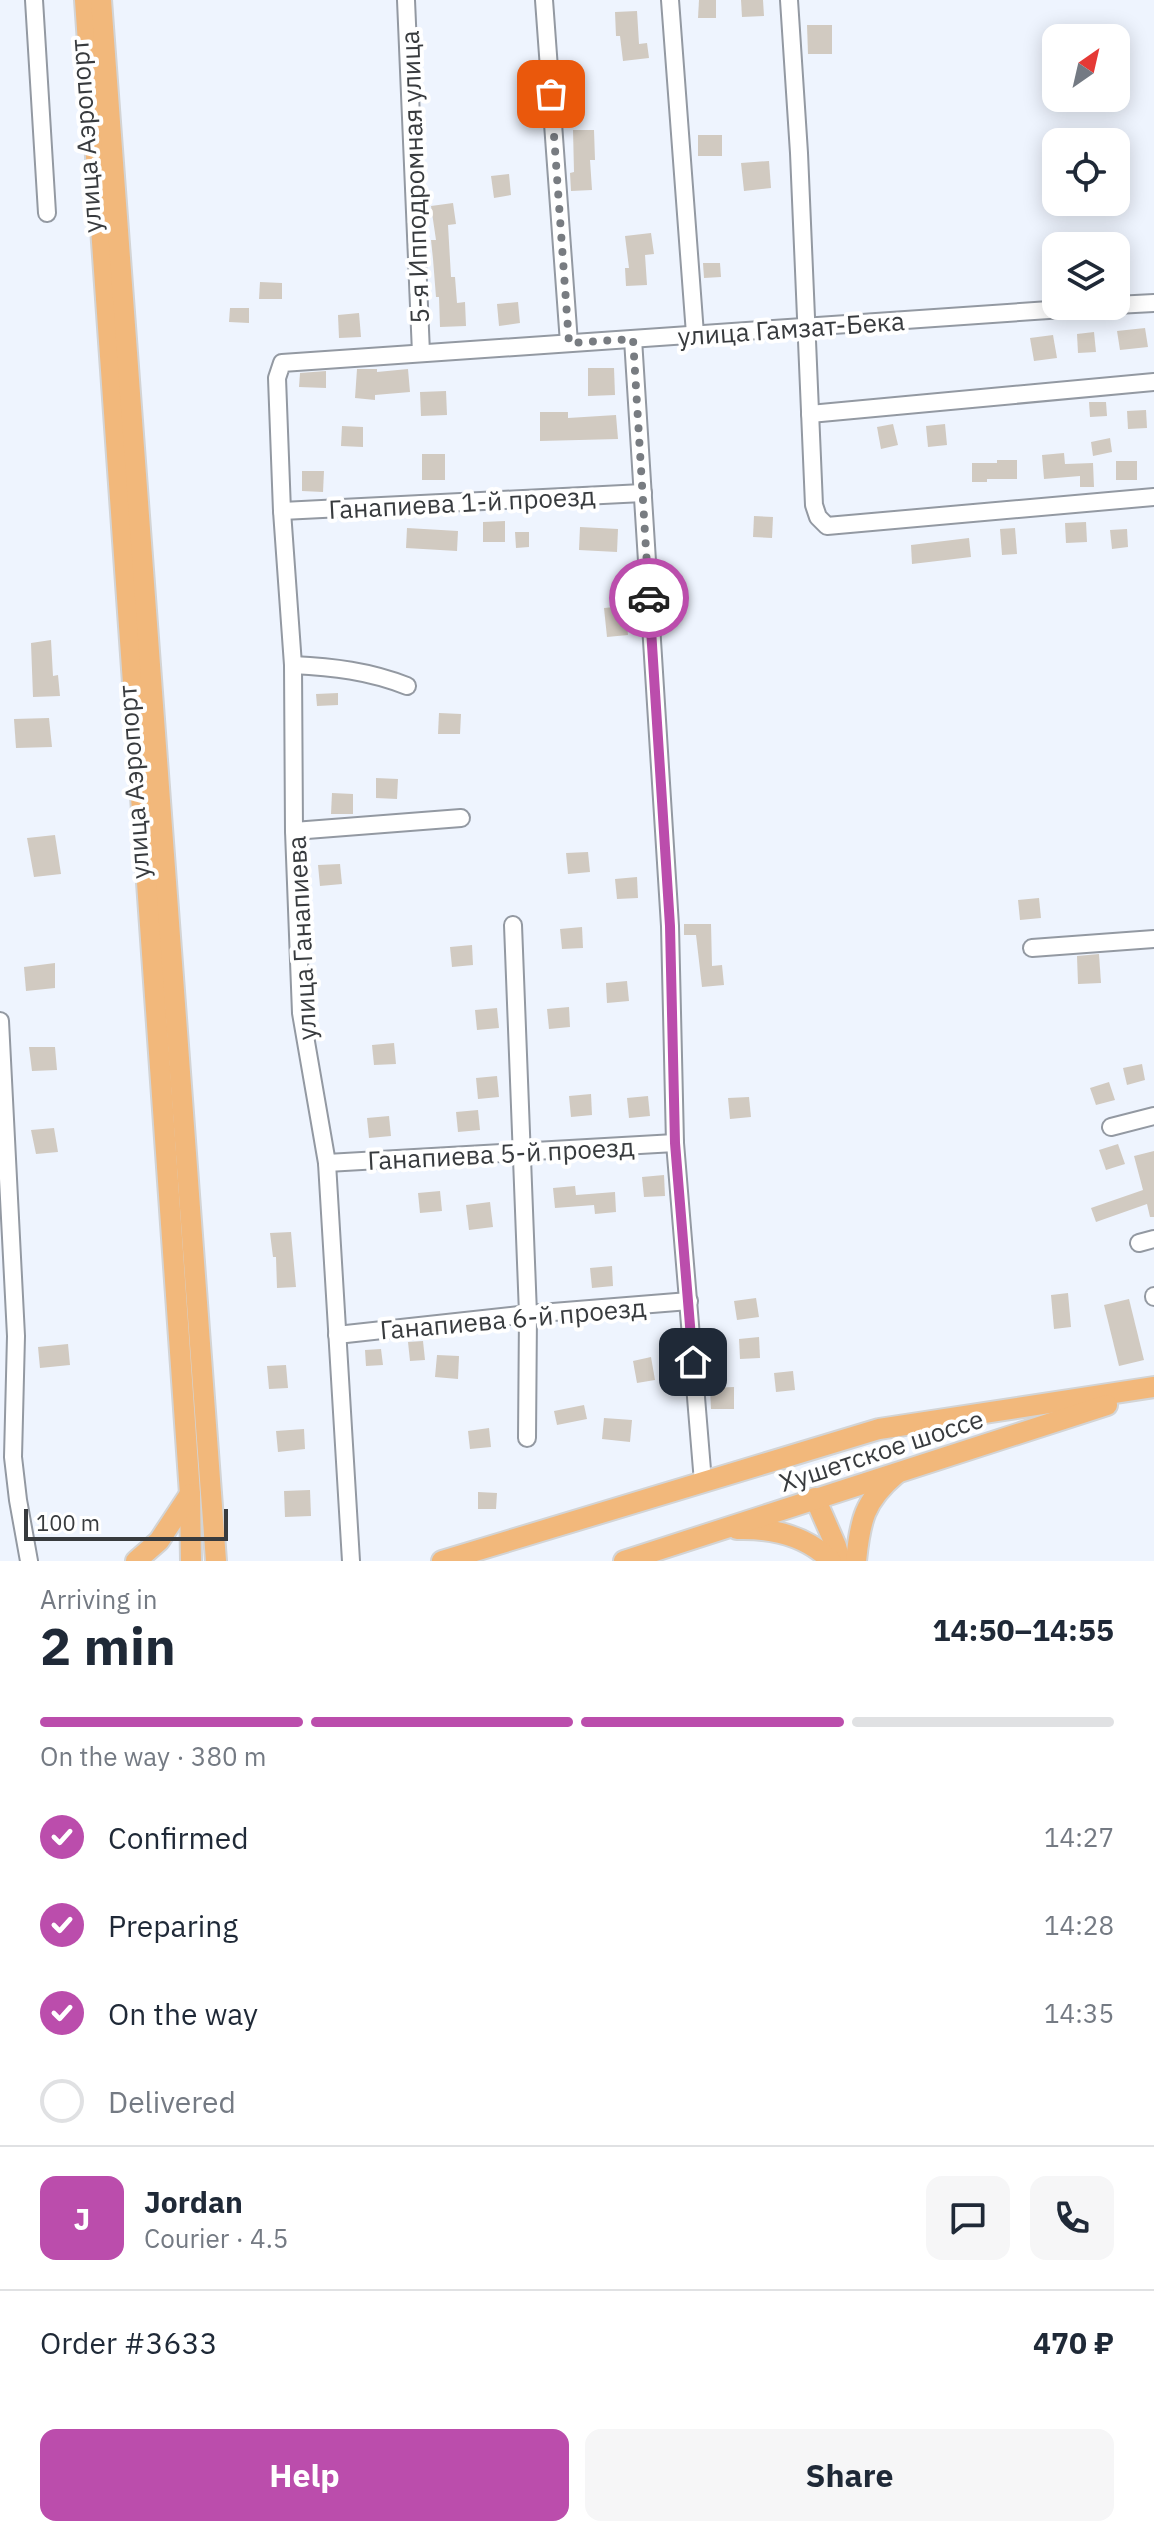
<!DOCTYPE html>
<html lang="en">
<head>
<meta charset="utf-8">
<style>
  body { margin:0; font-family:"IBM Plex Sans",sans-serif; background:#f6f6f7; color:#1f2937; height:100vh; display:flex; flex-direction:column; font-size:30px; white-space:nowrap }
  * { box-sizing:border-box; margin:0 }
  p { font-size:26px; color:#747a83 }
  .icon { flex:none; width:44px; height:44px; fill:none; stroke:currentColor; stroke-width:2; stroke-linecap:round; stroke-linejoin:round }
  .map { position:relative; height:1561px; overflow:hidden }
  .details { display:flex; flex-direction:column; background:#fff; flex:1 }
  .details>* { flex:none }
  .needle { width:52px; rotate:34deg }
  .controls { position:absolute; left:1042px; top:24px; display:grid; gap:16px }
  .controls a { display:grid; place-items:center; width:88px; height:88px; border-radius:16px; background:#fff; box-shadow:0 4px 20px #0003; font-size:40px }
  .scale { position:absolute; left:24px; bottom:20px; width:204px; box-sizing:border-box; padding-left:8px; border:4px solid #383b3e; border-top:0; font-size:22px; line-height:28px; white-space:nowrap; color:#383b3e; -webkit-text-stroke:6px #fff; paint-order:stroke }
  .pin { position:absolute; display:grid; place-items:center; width:68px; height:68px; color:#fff; margin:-34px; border-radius:16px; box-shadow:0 4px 12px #0006 }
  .courier { position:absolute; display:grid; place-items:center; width:80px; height:80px; margin:-40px; border:6px solid #bb4dac; border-radius:50%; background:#fff; color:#222; box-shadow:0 2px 10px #0007 }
  .summary em { font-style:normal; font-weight:700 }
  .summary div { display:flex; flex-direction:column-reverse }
  .summary { display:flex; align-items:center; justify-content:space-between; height:136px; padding:0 40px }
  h1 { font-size:52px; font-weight:700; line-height:60px }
  .bar { display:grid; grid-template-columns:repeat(4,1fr); gap:12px 8px; align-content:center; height:96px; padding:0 40px }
  .bar i { height:10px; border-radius:6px; background:#e0e1e3 }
  .bar .active { background:#bb4dac }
  .bar p { grid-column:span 4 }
  .line { display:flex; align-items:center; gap:20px; padding:0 40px; border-top:2px solid #e0e1e3 }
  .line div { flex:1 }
  .round { display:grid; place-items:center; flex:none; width:84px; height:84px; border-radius:16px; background:#f6f6f7 }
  ol { padding:0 40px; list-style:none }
  li { display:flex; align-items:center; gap:24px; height:88px }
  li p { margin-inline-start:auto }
  li .icon { padding:8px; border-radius:50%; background:#bb4dac; color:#fff; stroke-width:4 }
  li:last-child { color:#747a83 }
  li i { width:44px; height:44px; border:4px solid #e0e1e3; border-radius:50% }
  .action { display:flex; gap:16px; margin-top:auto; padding:16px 40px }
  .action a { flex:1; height:92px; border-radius:16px; background:#bb4dac; color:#fff; font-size:32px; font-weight:700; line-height:92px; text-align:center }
  .action a+a { background:#f6f6f7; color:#1f2937 }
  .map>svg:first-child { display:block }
</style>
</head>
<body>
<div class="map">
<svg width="1154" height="1561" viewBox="0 0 1154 1561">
  <rect width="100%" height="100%" fill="#eef4fe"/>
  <g fill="#d1cac1">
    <path d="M699,0H716V18H698Z"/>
    <path d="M741,0H763L764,16L742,17Z"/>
    <path d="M637,11L639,44L647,43L649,58L623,61L620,36H616L615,12Z"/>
    <path d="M807,25H832V54H808Z"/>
    <path d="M573,130H594L595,160H590L592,190L571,191L570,173L574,172Z"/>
    <rect x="698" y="135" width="24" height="21"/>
    <path d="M769,161L771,188L744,191L741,163Z"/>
    <path d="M509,174L511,195L494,198L491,176Z"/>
    <path d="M453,203L456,224L448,225L451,277H455L457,303L465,302L466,326L440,327L439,297H436L433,259L431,240H436L431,206Z"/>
    <path d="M651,233L654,254L645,255L647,285L626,286L625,268H629L625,236Z"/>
    <path d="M703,263H720L721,277L704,278Z"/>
    <path d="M260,282L282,283V299H259Z"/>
    <path d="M518,302L520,323L499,326L497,304Z"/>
    <path d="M230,308H249V323L229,322Z"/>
    <path d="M359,313L361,337L339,338L338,315Z"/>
    <path d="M1145,328L1148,347L1120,350L1117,331Z"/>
    <path d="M1094,332L1096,352L1078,353L1077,334Z"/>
    <path d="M1053,335L1057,358L1034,361L1030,338Z"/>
    <path d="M588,368H614L615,395L588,396Z"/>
    <path d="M357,369H377V372L408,369L410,392L375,395V400L355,398Z"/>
    <path d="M326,371V388L299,387L300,373Z"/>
    <path d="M446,391L447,415L421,416L420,392Z"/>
    <path d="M1089,402H1106L1107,416L1090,417Z"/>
    <path d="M1146,410L1147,428L1128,429L1127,411Z"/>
    <path d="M540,412H568V418L616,415L618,439L540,441Z"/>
    <path d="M893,424L898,445L881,449L877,427Z"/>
    <path d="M945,424L947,445L928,447L926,426Z"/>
    <path d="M342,426L363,427V447L341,446Z"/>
    <path d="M1110,438L1112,452L1093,456L1091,442Z"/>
    <path d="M1064,453L1065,464L1093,463L1094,487H1080V476L1044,479L1042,455Z"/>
    <rect x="422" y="454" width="23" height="26"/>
    <path d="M997,460H1017V479H987V482H972V463H997Z"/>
    <rect x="1116" y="461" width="21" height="19"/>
    <path d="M302,471H324L323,492L302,491Z"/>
    <path d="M754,516L773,517L772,538L753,537Z"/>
    <path d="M505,521V542H483V522Z"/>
    <path d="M1086,522L1087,542L1066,543L1065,523Z"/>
    <path d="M580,527L618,529L617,552L579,550Z"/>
    <path d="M407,528L458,531L457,551L406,548Z"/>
    <path d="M1015,528L1017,554L1002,555L1000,529Z"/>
    <path d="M1127,529L1128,547L1112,549L1110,530Z"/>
    <path d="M515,532H529V547L516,548Z"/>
    <path d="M969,538L971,557L912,564L911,545Z"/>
    <path d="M625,606L628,635L607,637L604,608Z"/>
    <path d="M51,640L53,676L58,675L60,696L33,697L31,643Z"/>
    <path d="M338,693V705L317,706L316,694Z"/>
    <path d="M439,713L461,714L460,734H438Z"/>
    <path d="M49,718L52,747L16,748L14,719Z"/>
    <path d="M376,778L398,779L397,799L376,798Z"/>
    <path d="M332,793L353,794V814H331Z"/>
    <path d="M55,835L61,874L34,877L27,838Z"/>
    <path d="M588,852L590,872L568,874L566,853Z"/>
    <path d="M340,864L342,884L320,886L318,865Z"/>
    <path d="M637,877L638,898L617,899L615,879Z"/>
    <path d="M1039,898L1041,918L1020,920L1018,900Z"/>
    <path d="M684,924H711L712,966L722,965L724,985L702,987L696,935H684Z"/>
    <path d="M582,927L583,948L562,949L560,929Z"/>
    <path d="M472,945L473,965L452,967L450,947Z"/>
    <path d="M1099,954L1101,983L1078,984L1077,956Z"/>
    <path d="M55,963V988L26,991L24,967Z"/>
    <path d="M627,981L629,1001L607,1003L606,983Z"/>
    <path d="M569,1007L570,1027L549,1029L547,1009Z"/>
    <path d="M497,1008L499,1028L477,1030L475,1010Z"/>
    <path d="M394,1043L396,1064L374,1065L372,1045Z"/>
    <path d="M29,1047H55L57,1070L32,1071Z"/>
    <path d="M1142,1064L1145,1080L1127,1085L1123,1068Z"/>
    <path d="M497,1076L499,1097L478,1099L476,1078Z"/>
    <path d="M1109,1082L1115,1100L1096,1105L1090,1088Z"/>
    <path d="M591,1094L592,1115L571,1117L569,1096Z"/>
    <path d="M648,1096L650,1116L629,1118L627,1098Z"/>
    <path d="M749,1097L751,1117L730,1119L728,1098Z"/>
    <path d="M478,1110L480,1130L458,1132L456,1112Z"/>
    <path d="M389,1116L391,1136L369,1138L367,1118Z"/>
    <path d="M54,1128L58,1152L36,1154L31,1130Z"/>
    <path d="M1118,1144L1125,1164L1106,1170L1099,1150Z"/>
    <path d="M1154,1151V1217H1150L1147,1204L1096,1222L1091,1208L1143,1190L1134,1156Z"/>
    <path d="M664,1175L665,1196L644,1197L642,1177Z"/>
    <path d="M575,1186L576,1195L615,1192L616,1212L595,1214L594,1205L555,1208L553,1188Z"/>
    <path d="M440,1191L442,1211L420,1213L418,1193Z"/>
    <path d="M490,1202L493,1227L469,1230L466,1205Z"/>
    <path d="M291,1232L296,1287L277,1288L276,1257H273L270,1233Z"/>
    <path d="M612,1266L613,1286L592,1288L590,1268Z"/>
    <path d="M1068,1293L1071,1327L1054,1329L1051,1295Z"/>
    <path d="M756,1298L759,1317L737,1320L734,1301Z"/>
    <path d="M1129,1299L1144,1360L1119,1366L1104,1305Z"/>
    <path d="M759,1337L760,1358L740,1359L739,1339Z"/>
    <path d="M423,1341L425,1360L410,1361L408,1342Z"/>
    <path d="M68,1344L70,1365L40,1368L38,1347Z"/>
    <path d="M381,1349L383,1365L366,1366L365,1350Z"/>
    <path d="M437,1355L459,1356L458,1379L435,1377Z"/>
    <path d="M651,1357L655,1380L637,1383L633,1361Z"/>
    <path d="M286,1365L288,1388L269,1389L267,1366Z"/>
    <path d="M793,1371L795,1390L776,1392L774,1373Z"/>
    <path d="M734,1387V1409H711L710,1388Z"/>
    <path d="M584,1405L587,1419L557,1425L554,1411Z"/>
    <path d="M604,1418L632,1420L630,1442L602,1439Z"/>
    <path d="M489,1428L491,1447L470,1449L468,1431Z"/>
    <path d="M304,1429L305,1449L278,1452L276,1431Z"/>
    <path d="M310,1490L311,1516L285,1517L284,1491Z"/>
    <path d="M478,1492L497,1493L496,1509H478Z"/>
  </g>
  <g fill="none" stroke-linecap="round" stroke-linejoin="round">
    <g stroke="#9399a2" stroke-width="20">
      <g id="minor">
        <path d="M34,0L47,213"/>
        <path d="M406,0L421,353"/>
        <path d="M544,0L569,343"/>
        <path d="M670,0L695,334"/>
        <path d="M789,0L799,153L814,505L818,517L827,526L1154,497"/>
        <path d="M1116,305L1154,303"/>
        <path d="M633,339L670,926L675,1143L703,1482"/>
        <path d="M810,414L1154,382"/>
        <path d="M282,511L643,493"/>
        <path d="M293,665C333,667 369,671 407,686"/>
        <path d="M294,831L461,818"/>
        <path d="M513,925L528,1314L527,1438"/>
        <path d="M1032,948L1154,939"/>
        <path d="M0,1021L16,1336L13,1457L18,1500L29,1561"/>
        <path d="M1111,1127L1154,1116"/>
        <path d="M327,1163L675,1143"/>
        <path d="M1139,1243L1154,1239"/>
        <path d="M1154,1296V1297"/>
        <path d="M337,1335L528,1314L689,1301"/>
        <path d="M351,1561L327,1163L301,1013L294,831L293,665L282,511L277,378L282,363L1108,306"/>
      </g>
    </g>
    <g stroke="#d3d4d5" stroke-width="24">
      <g id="major">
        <path d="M85,0L190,1494L191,1561"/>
        <path d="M101,0L216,1561"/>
        <path d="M815,1498L836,1546L840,1561"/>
        <path d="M737,1529C771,1528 806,1535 831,1561"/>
        <path d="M136,1561L159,1541L190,1494"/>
        <path d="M442,1561L879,1429L1154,1387"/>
        <path d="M624,1561L1107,1405"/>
        <path d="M856,1561C860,1521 864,1501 896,1474"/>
      </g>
    </g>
    <use href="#minor" stroke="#fff" stroke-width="16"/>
    <use href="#major" stroke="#f2b87b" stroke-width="20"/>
  </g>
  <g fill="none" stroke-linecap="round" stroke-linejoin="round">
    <path stroke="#787c81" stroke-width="8" stroke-dasharray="0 14.4" d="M551,94L569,343L633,339L649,598"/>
    <path stroke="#bb4dac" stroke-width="10" d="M649,598L670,926L675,1143L693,1362"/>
  </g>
  <g text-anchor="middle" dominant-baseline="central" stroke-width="8" stroke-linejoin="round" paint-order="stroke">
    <g font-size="26" fill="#383b3e" stroke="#fff">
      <text transform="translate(85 136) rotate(-94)">улица Аэропорт</text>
      <text transform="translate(414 177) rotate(-92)">5-я Ипподромная улица</text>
      <text transform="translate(791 328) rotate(-4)">улица Гамзат-Бека</text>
      <text transform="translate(462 502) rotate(-3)">Ганапиева 1-й проезд</text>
      <text transform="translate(133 782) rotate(-94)">улица Аэропорт</text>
      <text transform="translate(301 938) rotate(-93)">улица Ганапиева</text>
      <text transform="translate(501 1153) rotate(-3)">Ганапиева 5-й проезд</text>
      <text transform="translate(513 1318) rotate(-5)">Ганапиева 6-й проезд</text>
      <text transform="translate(881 1450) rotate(-18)">Хушетское шоссе</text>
    </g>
  </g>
</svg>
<div class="controls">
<a><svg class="needle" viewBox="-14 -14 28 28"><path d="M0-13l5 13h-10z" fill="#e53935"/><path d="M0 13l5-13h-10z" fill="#747a83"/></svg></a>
<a><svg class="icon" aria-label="locate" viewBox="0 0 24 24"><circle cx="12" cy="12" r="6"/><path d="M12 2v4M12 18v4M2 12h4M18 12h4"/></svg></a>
<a><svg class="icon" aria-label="layers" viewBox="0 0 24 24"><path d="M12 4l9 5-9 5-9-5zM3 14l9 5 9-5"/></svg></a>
</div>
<div class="scale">100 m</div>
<div class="pin" style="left:551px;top:94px;background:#ea580c"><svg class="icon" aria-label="bag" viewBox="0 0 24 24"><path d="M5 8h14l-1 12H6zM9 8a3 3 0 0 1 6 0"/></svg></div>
<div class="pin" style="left:693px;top:1362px;background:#1f2937"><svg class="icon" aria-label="home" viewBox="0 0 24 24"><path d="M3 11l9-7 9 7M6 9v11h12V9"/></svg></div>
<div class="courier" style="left:649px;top:598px"><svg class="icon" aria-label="car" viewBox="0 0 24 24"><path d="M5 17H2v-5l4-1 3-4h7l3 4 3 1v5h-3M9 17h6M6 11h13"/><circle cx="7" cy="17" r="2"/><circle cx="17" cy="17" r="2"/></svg></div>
</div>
<section class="details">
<div class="summary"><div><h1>2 min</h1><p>Arriving in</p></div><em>14:50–14:55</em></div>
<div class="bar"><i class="active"></i><i class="active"></i><i class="active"></i><i></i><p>On the way · 380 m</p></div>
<ol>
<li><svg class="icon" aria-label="check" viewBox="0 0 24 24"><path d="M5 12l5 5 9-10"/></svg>Confirmed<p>14:27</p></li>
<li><svg class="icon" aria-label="check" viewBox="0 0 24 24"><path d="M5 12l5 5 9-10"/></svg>Preparing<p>14:28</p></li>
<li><svg class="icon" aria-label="check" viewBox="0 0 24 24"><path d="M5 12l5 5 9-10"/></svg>On the way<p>14:35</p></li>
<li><i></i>Delivered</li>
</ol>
<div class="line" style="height:144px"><b class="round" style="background:#bb4dac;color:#fff">J</b><div><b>Jordan</b><p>Courier · 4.5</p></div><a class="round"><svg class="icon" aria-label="chat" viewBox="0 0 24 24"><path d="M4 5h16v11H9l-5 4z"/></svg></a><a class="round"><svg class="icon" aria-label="phone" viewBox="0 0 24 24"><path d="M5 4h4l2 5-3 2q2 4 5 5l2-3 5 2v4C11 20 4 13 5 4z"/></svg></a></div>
<div class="line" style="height:104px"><div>Order #3633</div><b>470 ₽</b></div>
<div class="action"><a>Help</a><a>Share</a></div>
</section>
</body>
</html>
